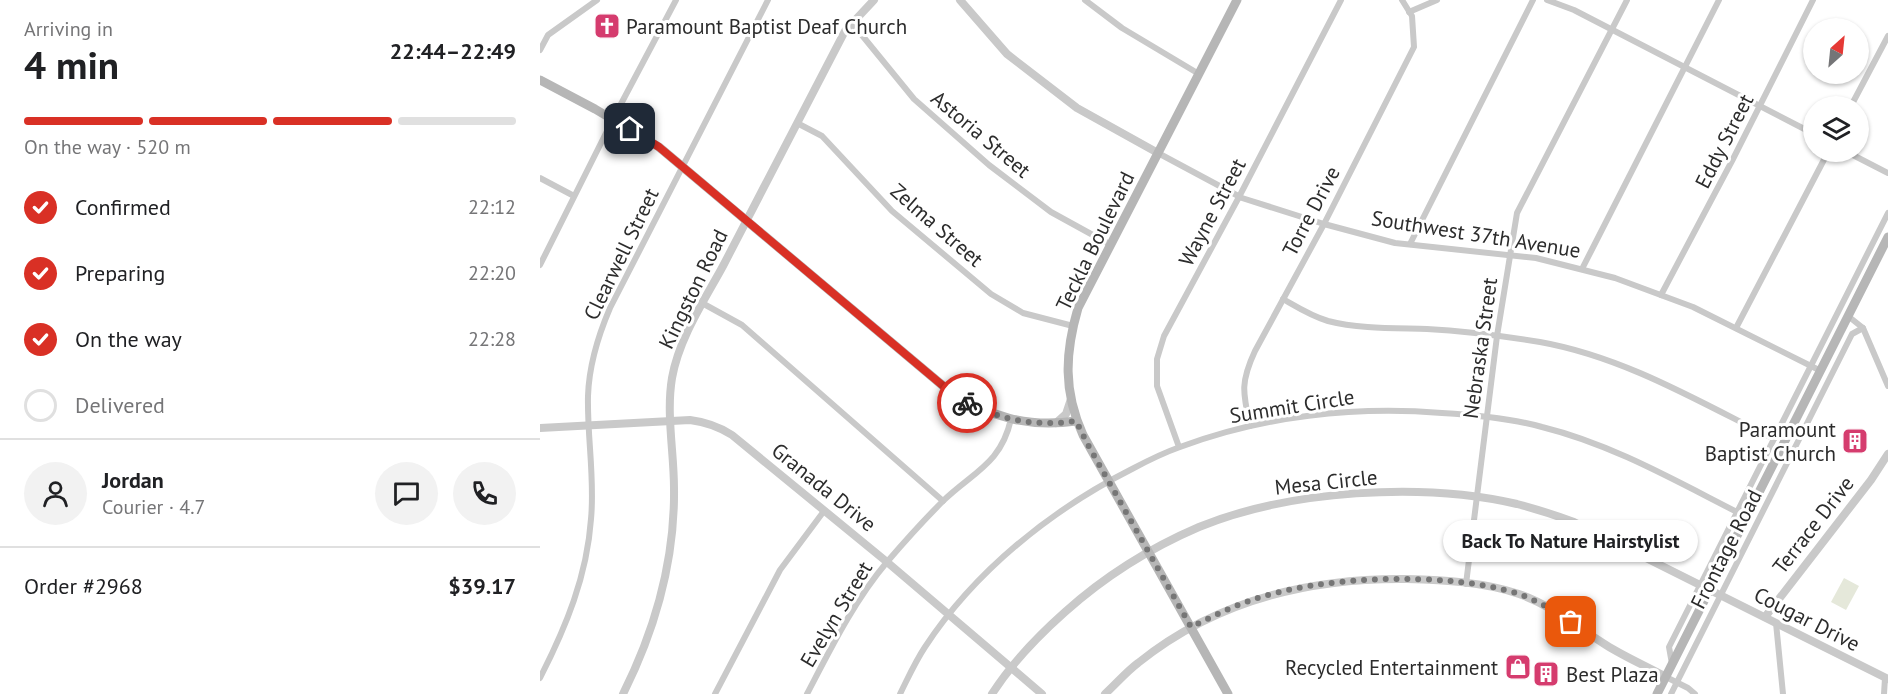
<!DOCTYPE html>
<html lang="en">
<head>
<meta charset="utf-8">
<style>
  body { margin:0; font-family:"PT Sans",sans-serif; background:#f2f2f2; color:#202124; height:100vh; display:flex; flex-direction:column; font-size:22px; white-space:nowrap }
  * { box-sizing:border-box; margin:0 }
  p { font-size:20px; color:#757577 }
  .icon { flex:none; width:33px; height:33px; fill:none; stroke:currentColor; stroke-width:2; stroke-linecap:round; stroke-linejoin:round }
  .map { position:relative; flex:1; overflow:hidden }
  .panel { display:flex; flex-direction:column; background:#fff; width:540px }
  .panel>* { flex:none }
  .needle { width:39px; rotate:27deg }
  .buttons { position:absolute; left:1263px; top:18px; display:grid; gap:12px }
  .buttons a { display:grid; place-items:center; width:66px; height:66px; border-radius:50%; background:#fff; box-shadow:0 2px 4px #0004; font-size:30px }
  .pin { position:absolute; display:grid; place-items:center; width:51px; height:51px; color:#fff; margin:-26px; border-radius:12px; box-shadow:0 3px 9px #0006 }
  .courier { position:absolute; display:grid; place-items:center; width:60px; height:60px; margin:-30px; border:4px solid #d93025; border-radius:50%; background:#fff; color:#222; box-shadow:0 2px 8px #0007 }
  .bubble { position:absolute; height:42px; border-radius:21px; background:#fff; box-shadow:0 2px 4px #0004; font-size:20px; font-weight:700; line-height:42px; text-align:center }
  .head em { font-style:normal; font-weight:700 }
  .head div { display:flex; flex-direction:column-reverse }
  .head { display:flex; align-items:center; justify-content:space-between; height:102px; padding:0 24px }
  h1 { font-size:39px; font-weight:700; line-height:45px }
  .bar { display:grid; grid-template-columns:repeat(4,1fr); gap:9px 6px; align-content:center; height:72px; padding:0 24px }
  .bar i { height:8px; border-radius:4px; background:#e0e0e0 }
  .bar .current { background:#d93025 }
  .bar p { grid-column:span 4 }
  .line { display:flex; align-items:center; gap:15px; padding:0 24px; border-top:2px solid #e0e0e0 }
  .line div { flex:1 }
  .round { display:grid; place-items:center; flex:none; width:63px; height:63px; border-radius:32px; background:#f2f2f2 }
  ol { padding:0 24px; list-style:none }
  li { display:flex; align-items:center; gap:18px; height:66px }
  li p { margin-inline-start:auto }
  li .icon { padding:6px; border-radius:50%; background:#d93025; color:#fff; stroke-width:4 }
  li:last-child { color:#757577 }
  li i { width:33px; height:33px; border:3px solid #e0e0e0; border-radius:50% }
  main { display:flex; flex:1; min-height:0 }
  .map>svg:first-child { display:block }
</style>
</head>
<body>
<main>
<section class="panel">
<div class="head"><div><h1>4 min</h1><p>Arriving in</p></div><em>22:44–22:49</em></div>
<div class="bar"><i class="current"></i><i class="current"></i><i class="current"></i><i></i><p>On the way · 520 m</p></div>
<ol>
<li><svg class="icon" aria-label="check" viewBox="0 0 24 24"><path d="M5 12l5 5 9-10"/></svg>Confirmed<p>22:12</p></li>
<li><svg class="icon" aria-label="check" viewBox="0 0 24 24"><path d="M5 12l5 5 9-10"/></svg>Preparing<p>22:20</p></li>
<li><svg class="icon" aria-label="check" viewBox="0 0 24 24"><path d="M5 12l5 5 9-10"/></svg>On the way<p>22:28</p></li>
<li><i></i>Delivered</li>
</ol>
<div class="line" style="height:108px"><a class="round"><svg class="icon" aria-label="person" viewBox="0 0 24 24"><circle cx="12" cy="8" r="4"/><path d="M4 21q1-7 8-7t8 7"/></svg></a><div><b>Jordan</b><p>Courier · 4.7</p></div><a class="round"><svg class="icon" aria-label="chat" viewBox="0 0 24 24"><path d="M4 5h16v11H9l-5 4z"/></svg></a><a class="round"><svg class="icon" aria-label="phone" viewBox="0 0 24 24"><path d="M5 4h4l2 5-3 2q2 4 5 5l2-3 5 2v4C11 20 4 13 5 4z"/></svg></a></div>
<div class="line" style="height:78px"><div>Order #2968</div><b>$39.17</b></div>
</section>
<div class="map">
<svg width="1348" height="694" viewBox="0 0 1348 694">
  <rect width="100%" height="100%" fill="#fff"/>
  <path fill="#e5e8da" d="M1304,578L1319,586L1306,610L1291,602Z"/>
  <g fill="none" stroke-linecap="round" stroke-linejoin="round">
    <g stroke="#c9c9c9" stroke-width="6">
      <path d="M545,0L582,28L659,74"/>
      <path d="M1007,0L1034,10L1274,134"/>
      <path d="M869,12L897,0"/>
      <path d="M312,23L374,99L449,165L511,212L571,245"/>
      <path d="M0,50L8,35L57,0"/>
      <path d="M1311,106L1348,36"/>
      <path d="M257,123L282,136L352,211L451,294L483,313L533,326"/>
      <path d="M1307,152L1348,173"/>
      <path d="M618,153L702,198L784,224L855,243L996,258L1075,278L1153,307L1281,371"/>
      <path d="M0,178L34,196"/>
      <path d="M870,244L993,0"/>
      <path d="M0,265L73,119L136,0"/>
      <path d="M1042,269L1179,0"/>
      <path d="M1121,295L1193,159L1273,0"/>
      <path d="M743,299C757,307 771,316 788,321C819,329 854,328 887,329C924,331 963,336 1000,342C1084,357 1158,401 1234,439"/>
      <path d="M162,303L202,325L403,501"/>
      <path d="M1308,316L1323,328L1348,386"/>
      <path d="M1196,328L1288,152"/>
      <path d="M710,426C703,393 700,383 715,351L784,224L874,47L872,16L862,0"/>
      <path d="M639,447L617,386V359L624,336L699,197L801,0"/>
      <path d="M926,584L957,336L977,213L1087,0"/>
      <path d="M1236,623L1243,694"/>
      <path d="M1132,664L1129,647L1348,213"/>
      <path d="M1126,677L1148,688L1155,694"/>
      <path d="M0,678C26,627 47,576 51,519C55,478 47,437 48,396C49,365 58,336 70,308L228,0"/>
      <path d="M175,694L240,570L284,511"/>
      <path d="M267,694C291,648 314,601 347,562C365,541 384,520 403,501C433,472 461,464 471,419"/>
      <path d="M360,694C368,678 375,662 385,647C435,571 511,510 592,469C607,461 623,453 640,447C722,416 814,406 902,413C935,415 970,418 1002,427C1071,444 1134,480 1197,512"/>
      <path d="M1131,694L1312,334L1323,328"/>
      <path d="M1344,694L1345,678"/>
    </g>
    <g stroke="#c9c9c9" stroke-width="8">
      <path d="M420,0L467,54L537,108L618,153"/>
      <path d="M516,423L526,414L531,399"/>
      <path d="M0,428L150,420C166,422 178,426 192,435L347,562L502,694"/>
      <path d="M1225,617L1331,480L1348,454"/>
      <path d="M83,694C115,630 135,560 134,488C134,452 126,414 132,378C139,338 164,301 183,266L305,31L334,0"/>
      <path d="M452,694C471,664 498,636 525,612C564,577 610,548 659,527C749,490 882,482 977,504C996,509 1015,515 1034,522L1348,679"/>
      <path d="M565,694C576,684 586,672 598,663C676,600 768,578 866,579C904,580 944,582 979,594C1011,605 1037,627 1066,645C1085,657 1106,666 1126,677"/>
    </g>
    <g stroke="#b6b6b6" stroke-width="9">
      <path d="M0,80L55,109L119,147L408,390C449,417 488,428 536,421"/>
      <path d="M688,694L543,435C523,391 525,353 538,308L697,0"/>
      <path d="M1117,694L1348,237"/>
    </g>
  </g>
  <g fill="none" stroke-linecap="round" stroke-linejoin="round">
    <path stroke="#767676" stroke-width="6" stroke-dasharray="0 10.8" d="M427,403C461,420 498,427 536,421L548,445L651,627C670,618 689,608 709,601C780,575 908,571 979,594C998,601 1015,611 1031,622"/>
    <path stroke="#d93025" stroke-width="8" d="M90,129L119,147L408,390L427,403"/>
  </g>
  <defs>
    <g id="church-square" transform="scale(1.35)"><rect x="-9" y="-9" width="18" height="18" rx="4" fill="#d53c6e" stroke="#fff"/><path d="M-1.2-6h2.4v3.5h3.3v2.4h-3.3V6h-2.4V-.1h-3.3v-2.4h3.3Z" fill="#fff"/></g>
    <g id="building-square" transform="scale(1.35)"><rect x="-9" y="-9" width="18" height="18" rx="4" fill="#d53c6e" stroke="#fff"/><path d="M-4-6H4V6H1V3H-1V6H-4ZM-2.5-4.3h1.7v1.8h-1.7ZM.8-4.3h1.7v1.8H.8ZM-2.5-1h1.7V.8h-1.7ZM.8-1h1.7V.8H.8Z" fill="#fff"/></g>
    <g id="shop-square" transform="scale(1.35)"><rect x="-9" y="-9" width="18" height="18" rx="4" fill="#d53c6e" stroke="#fff"/><path d="M-5-2.5h2.3a2.7 3.5 0 0 1 5.4 0H5L5.5 6h-11ZM-1.5-2.5h3a1.5 2.3 0 0 0-3 0Z" fill="#fff"/></g>
  </defs>
  <g fill-rule="evenodd">
    <use href="#church-square" x="67" y="26"/>
    <use href="#building-square" x="1315" y="441"/>
    <use href="#shop-square" x="978" y="667"/>
    <use href="#building-square" x="1006" y="674"/>
  </g>
  <g text-anchor="middle" dominant-baseline="central" stroke-width="6" stroke-linejoin="round" paint-order="stroke">
    <g font-size="21" fill="#2c2c2c" stroke="#fff" text-anchor="start">
      <text x="86" y="26">Paramount Baptist Deaf Church</text>
      <text x="1296" y="429" text-anchor="end">Paramount<tspan x="1296" dy="24">Baptist Church</tspan></text>
      <text x="958" y="667" text-anchor="end">Recycled Entertainment</text>
      <text x="1026" y="674">Best Plaza</text>
    </g>
    <g font-size="21" fill="#2c2c2c" stroke="#fff">
      <text transform="translate(441 134) rotate(40)">Astoria Street</text>
      <text transform="translate(1184 141) rotate(-63)">Eddy Street</text>
      <text transform="translate(771 211) rotate(-62)">Torre Drive</text>
      <text transform="translate(672 212) rotate(-62)">Wayne Street</text>
      <text transform="translate(397 225) rotate(41)">Zelma Street</text>
      <text transform="translate(936 234) rotate(9)">Southwest 37th Avenue</text>
      <text transform="translate(555 241) rotate(-64)">Teckla Boulevard</text>
      <text transform="translate(81 254) rotate(-64)">Clearwell Street</text>
      <text transform="translate(153 289) rotate(-64)">Kingston Road</text>
      <text transform="translate(940 348) rotate(-82)">Nebraska Street</text>
      <text transform="translate(752 406) rotate(-9)">Summit Circle</text>
      <text transform="translate(786 482) rotate(-6)">Mesa Circle</text>
      <text transform="translate(284 487) rotate(39)">Granada Drive</text>
      <text transform="translate(1273 525) rotate(-52)">Terrace Drive</text>
      <text transform="translate(1186 549) rotate(-63)">Frontage Road</text>
      <text transform="translate(296 614) rotate(-59)">Evelyn Street</text>
      <text transform="translate(1267 619) rotate(27)">Cougar Drive</text>
    </g>
  </g>
</svg>
<div class="buttons">
<a><svg class="needle" viewBox="-14 -14 28 28"><path d="M0-13l5 13h-10z" fill="#e53935"/><path d="M0 13l5-13h-10z" fill="#757577"/></svg></a>
<a><svg class="icon" aria-label="layers" viewBox="0 0 24 24"><path d="M12 4l9 5-9 5-9-5zM3 14l9 5 9-5"/></svg></a>
</div>
<div class="pin" style="left:1031px;top:622px;background:#ea580c"><svg class="icon" aria-label="bag" viewBox="0 0 24 24"><path d="M5 8h14l-1 12H6zM9 8a3 3 0 0 1 6 0"/></svg></div>
<div class="pin" style="left:90px;top:129px;background:#1f2937"><svg class="icon" aria-label="home" viewBox="0 0 24 24"><path d="M3 11l9-7 9 7M6 9v11h12V9"/></svg></div>
<div class="courier" style="left:427px;top:403px"><svg class="icon" aria-label="bike" viewBox="0 0 24 24"><circle cx="6" cy="16" r="4"/><circle cx="18" cy="16" r="4"/><path d="M6 16l4-8h5l3 8M10 8l3 8H6M13 5h3"/></svg></div>
<div class="bubble" style="left:903px;top:520px;width:255px">Back To Nature Hairstylist</div>
</div>
</main>
</body>
</html>
